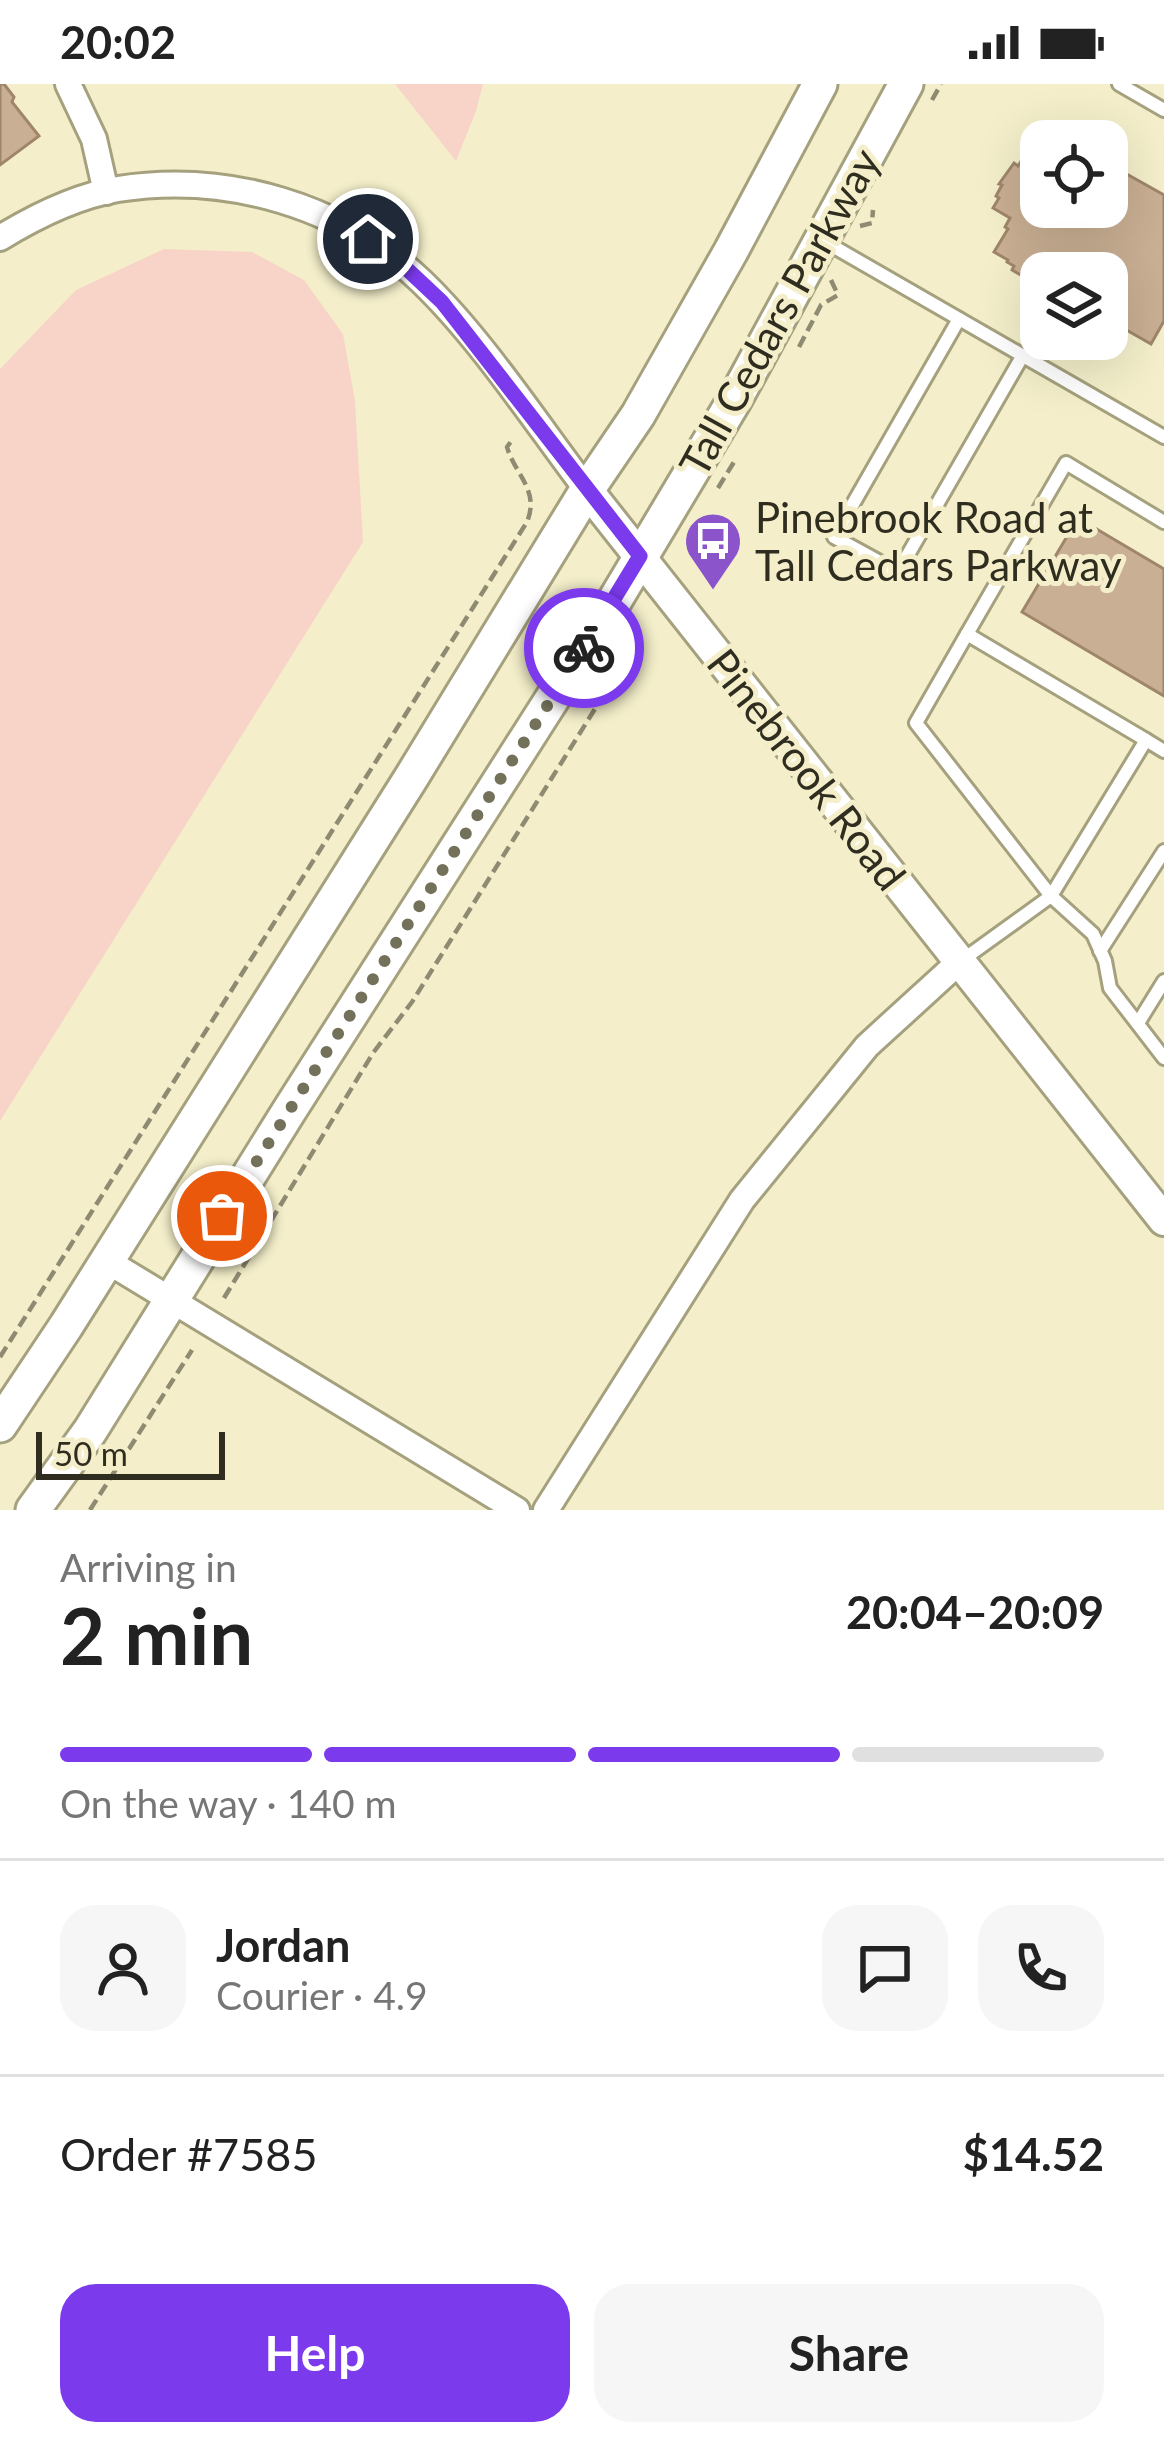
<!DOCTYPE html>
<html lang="en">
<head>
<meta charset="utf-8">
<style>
  body { margin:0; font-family:Lato,sans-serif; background:#f6f6f6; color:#222; height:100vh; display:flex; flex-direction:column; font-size:45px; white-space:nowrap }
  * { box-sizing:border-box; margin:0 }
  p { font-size:39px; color:#767676 }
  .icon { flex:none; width:66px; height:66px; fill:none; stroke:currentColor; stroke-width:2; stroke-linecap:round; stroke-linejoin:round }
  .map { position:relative; height:1426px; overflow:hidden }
  .details { display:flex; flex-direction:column; background:#fff; flex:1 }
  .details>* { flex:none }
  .fabs { position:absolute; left:1020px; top:36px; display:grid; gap:24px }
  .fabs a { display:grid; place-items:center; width:108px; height:108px; border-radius:24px; background:#fff; box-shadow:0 12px 48px #0002; font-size:60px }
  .scale { position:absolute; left:36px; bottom:30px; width:189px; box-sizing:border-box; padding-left:12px; border:6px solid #2f2d1f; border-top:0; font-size:33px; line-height:42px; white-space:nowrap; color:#2f2d1f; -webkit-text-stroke:9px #f4efca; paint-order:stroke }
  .pin { position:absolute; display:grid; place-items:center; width:102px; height:102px; color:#fff; margin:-51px; border:6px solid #fff; border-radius:50%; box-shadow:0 3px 12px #0007 }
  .courier { position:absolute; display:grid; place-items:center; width:120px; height:120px; margin:-60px; border:9px solid #7c3aed; border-radius:50%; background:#fff; color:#222; box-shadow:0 3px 15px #0007 }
  .head em { font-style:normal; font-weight:700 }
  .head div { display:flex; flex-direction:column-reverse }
  .head { display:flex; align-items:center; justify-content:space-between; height:204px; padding:0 60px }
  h1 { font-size:78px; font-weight:700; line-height:90px }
  .bar { display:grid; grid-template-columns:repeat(4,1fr); gap:18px 12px; align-content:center; height:144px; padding:0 60px }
  .bar i { height:15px; border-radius:9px; background:#e0e0e0 }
  .bar .on { background:#7c3aed }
  .bar p { grid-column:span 4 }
  .line { display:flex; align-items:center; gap:30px; padding:0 60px; border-top:3px solid #e0e0e0 }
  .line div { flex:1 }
  .round { display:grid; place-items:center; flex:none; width:126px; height:126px; border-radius:36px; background:#f6f6f6 }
  .primary-button { display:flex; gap:24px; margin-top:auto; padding:24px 60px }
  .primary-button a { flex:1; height:138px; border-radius:36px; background:#7c3aed; color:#fff; font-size:48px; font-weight:700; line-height:138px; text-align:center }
  .primary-button a+a { background:#f6f6f6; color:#222 }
  .status { display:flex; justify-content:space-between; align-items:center; height:84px; padding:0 60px; background:#fff; direction:ltr }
  .status svg { height:33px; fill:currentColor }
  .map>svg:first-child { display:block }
</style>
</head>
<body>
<div class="status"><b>20:02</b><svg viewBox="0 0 49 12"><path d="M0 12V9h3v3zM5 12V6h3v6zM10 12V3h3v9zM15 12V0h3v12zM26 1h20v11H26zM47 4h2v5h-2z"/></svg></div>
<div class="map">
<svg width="1164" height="1426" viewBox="0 0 1164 1426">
  <rect width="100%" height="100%" fill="#f4efca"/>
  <g fill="#f8d3c7">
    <path d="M395,0H483L476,27L456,77Z"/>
    <path d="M164,165L252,168L304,196L343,250L355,317L363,458L0,1037V285L76,206Z"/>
  </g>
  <g fill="#c9af93" stroke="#9f866b" stroke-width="3">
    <path d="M0,0H4L14,13L12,18L39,52L0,81Z"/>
    <path d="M1023,74L1041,85V123H1107V79L1164,111V237L1151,260L1107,235V189H1041V203L1012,186L1014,182L1007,178L1008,176L994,168L1008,145L1005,143L1010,134L993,124L999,114L996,112L1002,101L999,100L1014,79L1018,82Z"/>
    <path d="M1078,434L1164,485V612L1022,528Z"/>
  </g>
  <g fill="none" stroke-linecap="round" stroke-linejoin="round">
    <g stroke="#a5a17e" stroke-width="18">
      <g id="service">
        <path d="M1119,0L1164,26"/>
        <path d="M822,156L1164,353"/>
        <path d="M959,235L834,453L898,488L1023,271"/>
        <path d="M967,550L1066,379L1164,438"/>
        <path d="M1146,656L1164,667"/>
        <path d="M1100,867L1164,767"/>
        <path d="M961,877L1051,812L1146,656L967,550L916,639L1051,812L1093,850L1105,877L1110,904L1164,974"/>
        <path d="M1138,939L1164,897"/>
      </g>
    </g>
    <g stroke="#a5a17e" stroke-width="30">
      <g id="minor">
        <path d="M68,0L94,55L106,108"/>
        <path d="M0,154C36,132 76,112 118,105C227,88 342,121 422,198C482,256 536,339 587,406"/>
        <path d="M107,1177L517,1426"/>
        <path d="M546,1426L742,1116L867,962L959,878"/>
      </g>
    </g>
    <g stroke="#a5a17e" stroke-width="36">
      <path id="tertiary" d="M587,406L1164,1136"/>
    </g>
    <g stroke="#a5a17e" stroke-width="39">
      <g id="secondary">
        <path d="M0,1341L66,1242L411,694L587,406L638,331L731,167L820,0"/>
        <path d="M33,1426L90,1347L289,1027L612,521L735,315L906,0"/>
      </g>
    </g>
    <g stroke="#8f8b72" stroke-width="4.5" stroke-dasharray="12 6" stroke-linecap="butt">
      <path d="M932,16L941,0"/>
      <path d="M860,142L872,139L873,126"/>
      <path d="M799,263L821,221L838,211L831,196"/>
      <path d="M718,404L734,378"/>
      <path d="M700,434L693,456L702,488"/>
      <path d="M224,1214L373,969L412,918L618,588L628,578L641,575V569"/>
      <path d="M0,1273L527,438C540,406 515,391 507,363L512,356"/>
      <path d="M90,1426L192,1266"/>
    </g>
    <use href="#service" stroke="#fff" stroke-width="12"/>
    <use href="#minor" stroke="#fff" stroke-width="24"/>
    <use href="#tertiary" stroke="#fff" stroke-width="30"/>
    <use href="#secondary" stroke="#fff" stroke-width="33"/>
  </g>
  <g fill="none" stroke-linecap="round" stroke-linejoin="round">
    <path stroke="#74715b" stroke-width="12" stroke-dasharray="0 21.6" d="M222,1132L584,564"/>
    <path stroke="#7c3aed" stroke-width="15" d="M368,155L392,171L442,218L640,472L584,564"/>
  </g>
  <defs>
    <g id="bus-pin" transform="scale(3)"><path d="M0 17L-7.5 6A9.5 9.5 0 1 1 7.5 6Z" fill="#8b54cb" stroke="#f4efca"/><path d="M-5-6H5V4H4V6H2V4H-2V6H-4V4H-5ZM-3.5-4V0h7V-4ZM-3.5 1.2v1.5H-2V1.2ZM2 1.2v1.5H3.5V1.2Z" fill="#fff"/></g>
  </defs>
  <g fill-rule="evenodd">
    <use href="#bus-pin" x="713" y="457"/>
  </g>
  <g text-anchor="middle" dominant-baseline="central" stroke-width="10" stroke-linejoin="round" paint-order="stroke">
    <g font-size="42" fill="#2f2d1f" stroke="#f4efca">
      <text transform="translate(779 228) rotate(-61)">Tall Cedars Parkway</text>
      <text transform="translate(807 685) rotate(52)">Pinebrook Road</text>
    </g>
    <g font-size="42" fill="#2f2d1f" stroke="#f4efca" text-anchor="start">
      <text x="755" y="433">Pinebrook Road at<tspan x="755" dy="48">Tall Cedars Parkway</tspan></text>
    </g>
  </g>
</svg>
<div class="fabs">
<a><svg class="icon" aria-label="locate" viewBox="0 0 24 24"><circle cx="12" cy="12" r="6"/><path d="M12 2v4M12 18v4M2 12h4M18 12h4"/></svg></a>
<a><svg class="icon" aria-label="layers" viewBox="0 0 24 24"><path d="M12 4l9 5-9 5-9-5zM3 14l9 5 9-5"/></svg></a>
</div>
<div class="scale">50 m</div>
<div class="pin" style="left:222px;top:1132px;background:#ea580c"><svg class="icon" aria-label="bag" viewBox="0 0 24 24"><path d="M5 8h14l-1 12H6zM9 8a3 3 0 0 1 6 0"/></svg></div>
<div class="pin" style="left:368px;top:155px;background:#1f2937"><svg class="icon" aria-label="home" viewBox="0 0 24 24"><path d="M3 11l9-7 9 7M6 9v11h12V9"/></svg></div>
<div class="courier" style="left:584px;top:564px"><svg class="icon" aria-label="bike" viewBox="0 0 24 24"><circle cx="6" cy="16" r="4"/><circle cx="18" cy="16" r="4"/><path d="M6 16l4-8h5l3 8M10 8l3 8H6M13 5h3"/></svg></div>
</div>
<section class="details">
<div class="head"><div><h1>2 min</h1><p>Arriving in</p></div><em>20:04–20:09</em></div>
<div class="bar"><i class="on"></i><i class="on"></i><i class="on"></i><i></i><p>On the way · 140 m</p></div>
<div class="line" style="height:216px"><a class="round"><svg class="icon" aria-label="person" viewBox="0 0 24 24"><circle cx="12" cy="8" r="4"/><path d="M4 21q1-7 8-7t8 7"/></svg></a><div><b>Jordan</b><p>Courier · 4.9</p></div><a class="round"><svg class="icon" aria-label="chat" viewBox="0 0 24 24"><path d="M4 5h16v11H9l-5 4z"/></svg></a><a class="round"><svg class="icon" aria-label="phone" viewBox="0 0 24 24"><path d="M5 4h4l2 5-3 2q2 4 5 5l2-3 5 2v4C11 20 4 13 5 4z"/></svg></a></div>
<div class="line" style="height:156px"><div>Order #7585</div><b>$14.52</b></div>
<div class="primary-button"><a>Help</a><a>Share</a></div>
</section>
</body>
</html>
